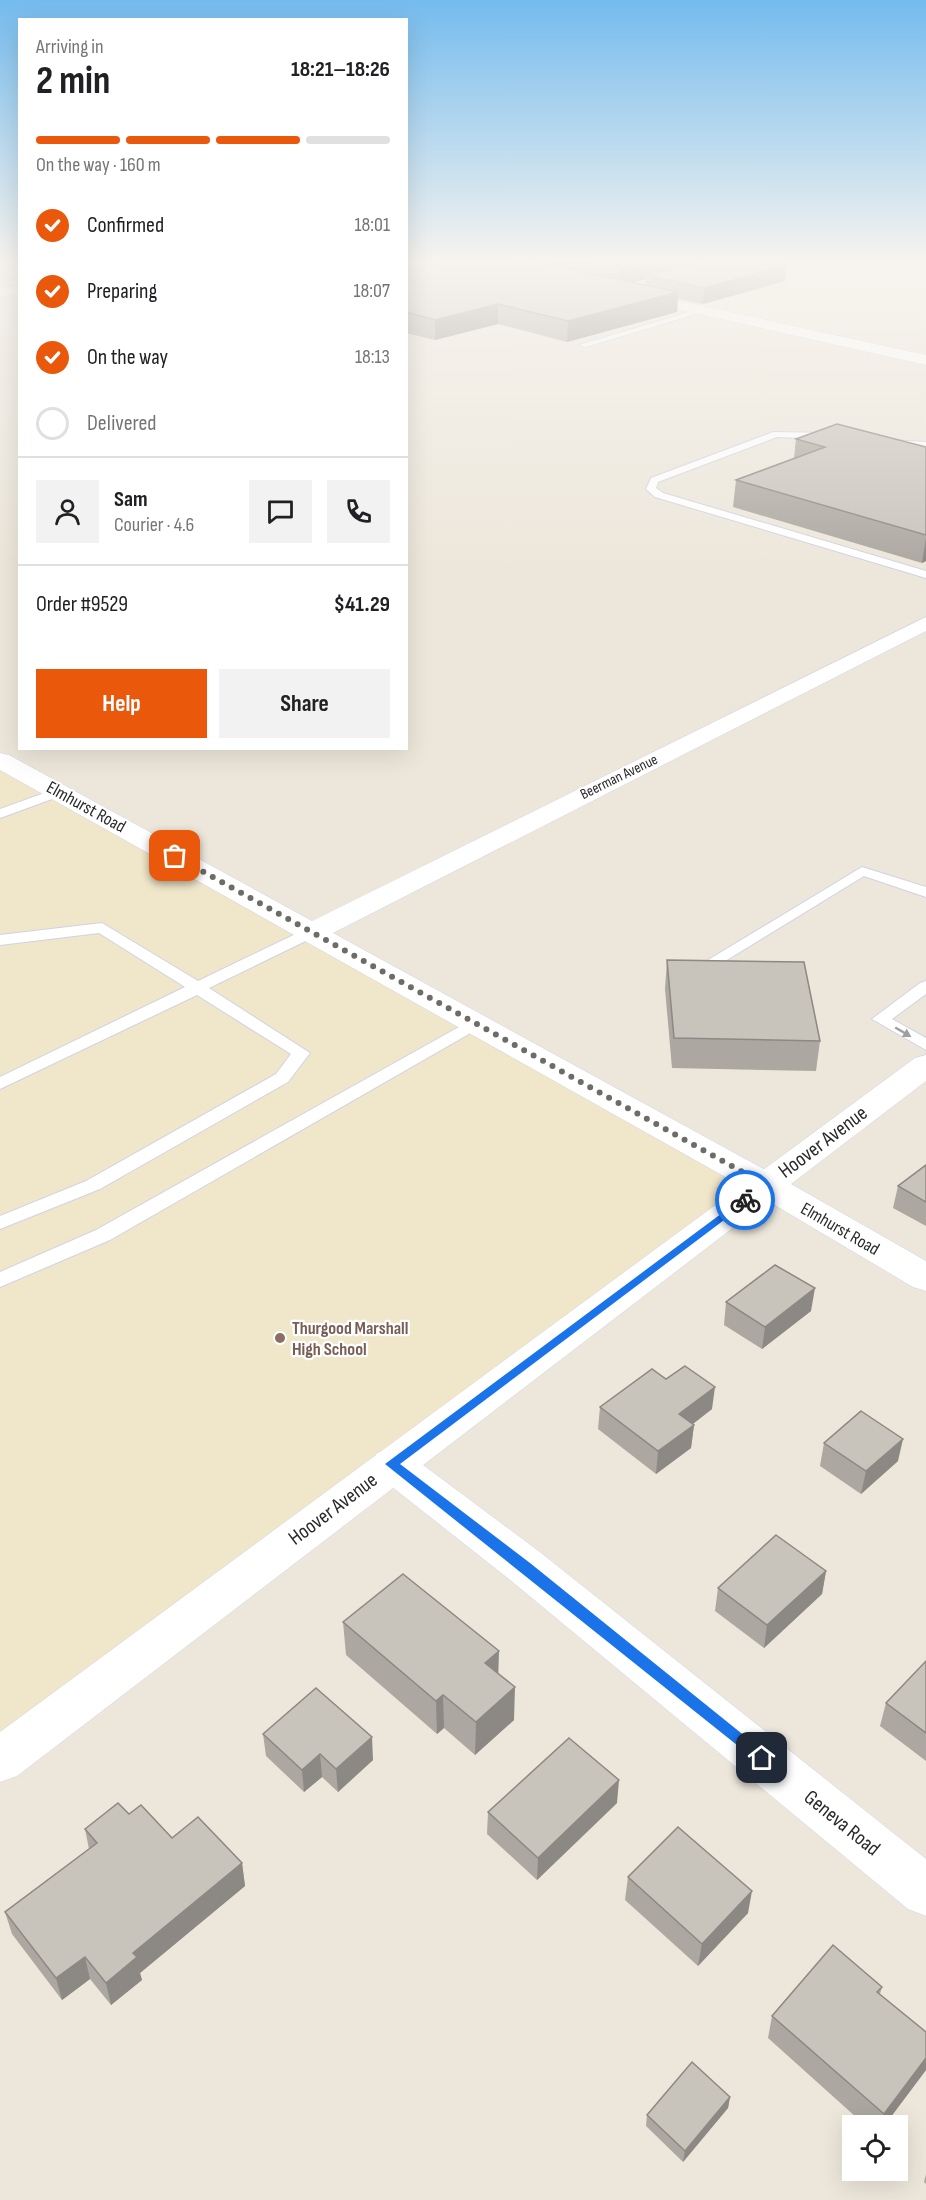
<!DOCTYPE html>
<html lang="en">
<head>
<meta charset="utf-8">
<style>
  body { margin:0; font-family:"Sofia Sans Condensed",sans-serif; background:#f2f2f2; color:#202124; height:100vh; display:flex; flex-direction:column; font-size:22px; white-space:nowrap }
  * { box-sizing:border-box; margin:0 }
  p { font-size:20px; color:#757577 }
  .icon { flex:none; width:33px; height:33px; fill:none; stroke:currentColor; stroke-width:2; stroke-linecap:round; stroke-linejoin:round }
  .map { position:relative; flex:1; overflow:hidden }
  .sheet { position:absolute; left:18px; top:18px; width:390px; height:732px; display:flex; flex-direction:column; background:#fff; border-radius:0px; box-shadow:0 6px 24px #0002 }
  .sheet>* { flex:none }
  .buttons { position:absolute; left:842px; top:2115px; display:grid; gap:12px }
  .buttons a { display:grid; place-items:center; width:66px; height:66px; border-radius:0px; background:#fff; box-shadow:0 6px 24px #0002; font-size:30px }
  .pin { position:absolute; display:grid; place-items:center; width:51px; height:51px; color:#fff; margin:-26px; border-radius:12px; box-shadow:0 3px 9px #0006 }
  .courier { position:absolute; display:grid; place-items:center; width:60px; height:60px; margin:-30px; border:4px solid #1a73e8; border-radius:50%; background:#fff; color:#222; box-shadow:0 2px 8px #0007 }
  .overview em { font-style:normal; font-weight:700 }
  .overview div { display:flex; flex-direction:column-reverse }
  .overview { display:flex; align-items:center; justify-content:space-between; height:102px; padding:0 18px }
  h1 { font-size:39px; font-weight:700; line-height:45px }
  .bar { display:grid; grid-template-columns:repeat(4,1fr); gap:9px 6px; align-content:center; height:72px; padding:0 18px }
  .bar i { height:8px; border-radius:4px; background:#e0e0e0 }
  .bar .active { background:#ea580c }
  .bar p { grid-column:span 4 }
  .line { display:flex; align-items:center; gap:15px; padding:0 18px; border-top:2px solid #e0e0e0 }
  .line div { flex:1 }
  .round { display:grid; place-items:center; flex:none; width:63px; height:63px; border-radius:0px; background:#f2f2f2 }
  ol { padding:0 18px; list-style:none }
  li { display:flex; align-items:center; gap:18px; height:66px }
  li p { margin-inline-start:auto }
  li .icon { padding:6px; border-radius:50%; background:#ea580c; color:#fff; stroke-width:4 }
  li:last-child { color:#757577 }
  li i { width:33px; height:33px; border:3px solid #e0e0e0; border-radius:50% }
  .button { display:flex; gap:12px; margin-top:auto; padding:12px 18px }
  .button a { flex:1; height:69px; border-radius:0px; background:#ea580c; color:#fff; font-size:24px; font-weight:700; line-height:69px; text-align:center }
  .button a+a { background:#f2f2f2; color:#202124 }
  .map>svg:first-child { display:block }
</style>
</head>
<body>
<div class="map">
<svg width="926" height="2200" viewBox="0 0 926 2200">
  <rect width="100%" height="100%" fill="#ede7db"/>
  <path fill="#f0e6c9" d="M0,760L766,1185L0,1760Z"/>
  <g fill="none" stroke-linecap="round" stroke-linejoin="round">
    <g stroke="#d0d2e4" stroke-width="2">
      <g id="service">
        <path d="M699,309L706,311L586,347L579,345Z"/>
        <path d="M773,432L833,433L838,436L833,439L777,437L658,482L656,488L663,493L926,571V578L655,497L646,489L651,478Z"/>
        <path d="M891,440L926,442V448L889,442Z"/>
        <path d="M58,788L63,789V795L0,818V809Z"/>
        <path d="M862,867L926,887V897L864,876L722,963H710L708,960Z"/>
        <path d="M102,923L198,981L306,929H318L320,932L318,935L209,988L310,1053L288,1082L100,1189L0,1229V1216L86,1181L276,1074L291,1054L197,995L0,1089V1077L185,987L99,933L0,945V935Z"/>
        <path d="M926,981V994L892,1019L926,1038V1050L872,1019L920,983Z"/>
        <path d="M475,1018L483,1023L481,1027L110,1240L0,1287V1272L96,1230Z"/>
      </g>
    </g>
    <g stroke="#d0d2e4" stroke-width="1">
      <g id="minor">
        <path d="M20,285V293L0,297V289Z"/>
        <path d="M926,617V631L333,933L778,1177L784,1185L778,1193L766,1196L754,1193L0,770V753L9,755L312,921Z"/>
        <path d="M392,1448L407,1453L541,1553L926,1859V1916L908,1909L509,1579L377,1475L371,1464L377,1453Z"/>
      </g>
    </g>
    <g stroke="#d0d2e4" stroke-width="1">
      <path id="tertiary" d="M926,1055V1081L791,1184L926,1261V1291L913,1287L768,1201L17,1776L0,1782V1732L915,1058Z"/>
    </g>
    <g stroke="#d0d2e4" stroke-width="1">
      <path id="secondary" d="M633,291L926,355V365L628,298L626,295Z"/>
    </g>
    <use href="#service" fill="#fff" fill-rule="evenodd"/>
    <use href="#minor" fill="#fff" fill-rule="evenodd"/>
    <use href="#tertiary" fill="#fff" fill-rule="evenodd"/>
    <use href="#secondary" fill="#fff" fill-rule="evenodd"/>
  </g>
  <g fill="#aca8a1" fill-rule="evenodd">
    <path d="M453,260H760L786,265L785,281L703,304L678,299L677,312L567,342L498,324L435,340L406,333V270ZM646,279L645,285L633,282Z"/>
    <path d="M796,439L926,447V561L922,563L733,507L736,480L794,458Z"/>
    <path d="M667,960L820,1041L816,1071L672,1068L665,989Z"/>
    <path d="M926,1165V1226L893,1208L898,1186Z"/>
    <path d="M726,1302L811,1311L762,1349L724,1325Z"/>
    <path d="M600,1407L712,1409L693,1424L694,1425L691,1448L656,1474L598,1429Z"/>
    <path d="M824,1443L898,1461L861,1494L820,1466Z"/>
    <path d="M826,1571L822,1594L764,1648L715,1611L718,1588Z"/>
    <path d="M343,1622L498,1673L514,1720L475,1755L444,1728L437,1734L346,1655Z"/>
    <path d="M926,1661V1761L880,1726L886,1703Z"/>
    <path d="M263,1734L373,1760L338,1792L322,1777L304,1792L266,1756Z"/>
    <path d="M617,1803L537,1880L487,1834L488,1812Z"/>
    <path d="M129,1814L172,1838L242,1863L245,1886L140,1973L142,1980L111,2005L90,1979L62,2000L12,1934L5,1912L89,1849L85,1829Z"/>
    <path d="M628,1877L748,1913L698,1966L625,1900Z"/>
    <path d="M882,1987L880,1994L926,2070L884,2126H866L768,2038L772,2016Z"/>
    <path d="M730,2097L728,2108L683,2162L646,2126L647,2115Z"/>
    <path d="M926,2174V2184L924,2182Z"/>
  </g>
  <g fill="#8c8883">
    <path d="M624,260H712L646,275V279L619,286L620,267Z"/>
    <path d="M786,265L785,281L703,304L704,288Z"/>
    <path d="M678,292L677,312L567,342L568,321Z"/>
    <path d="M498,304V324L435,340V320Z"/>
    <path d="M926,537V561L922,563Z"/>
    <path d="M815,1288L811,1311L762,1349L765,1327Z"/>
    <path d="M715,1387L712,1409L677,1436L679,1414Z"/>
    <path d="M694,1425L691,1448L656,1474L658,1451Z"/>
    <path d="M903,1439L898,1461L861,1494L866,1471Z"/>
    <path d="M826,1571L822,1594L764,1648L767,1625Z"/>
    <path d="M499,1651L498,1684L485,1663Z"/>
    <path d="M515,1687L514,1720L475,1755L476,1722Z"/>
    <path d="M443,1695L444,1728L437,1734L436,1701Z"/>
    <path d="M372,1737L373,1760L338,1792L336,1769Z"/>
    <path d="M320,1754L322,1777L304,1792L302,1770Z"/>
    <path d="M619,1780L617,1803L537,1880L538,1858Z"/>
    <path d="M242,1863L245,1886L140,1973L142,1980L111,2005L106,1983L133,1953Z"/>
    <path d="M752,1891L748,1913L698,1966L702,1944Z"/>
    <path d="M85,1957L90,1979L62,2000L56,1978Z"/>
    <path d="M926,2058V2070L884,2126H880L884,2114Z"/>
    <path d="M730,2097L728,2108L683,2162L685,2151Z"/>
  </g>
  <g fill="#c8c3bb" stroke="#8c8883" stroke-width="1.5">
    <path d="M453,260H528L678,292L568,321L498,304L435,320L406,312V270Z"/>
    <path d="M582,260H653L620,267Z"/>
    <path d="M706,260H760L786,265L704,288L646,275Z"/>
    <path d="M837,424L926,447V535L736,480L825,447L796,439Z"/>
    <path d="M667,960L804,962L820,1041L674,1038Z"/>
    <path d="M926,1165V1202L898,1186Z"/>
    <path d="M775,1265L815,1288L765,1327L726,1302Z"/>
    <path d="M685,1366L715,1387L679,1414L694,1425L658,1451L600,1407L652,1369L666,1379Z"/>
    <path d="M861,1411L903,1439L866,1471L824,1443Z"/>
    <path d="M776,1535L826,1571L767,1625L718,1588Z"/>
    <path d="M403,1574L499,1651L485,1663L515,1687L476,1722L443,1695L436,1701L343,1622Z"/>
    <path d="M926,1661V1733L886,1703Z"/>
    <path d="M316,1688L372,1737L336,1769L320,1754L302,1770L263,1734Z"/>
    <path d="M569,1738L619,1780L538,1858L488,1812Z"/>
    <path d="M118,1803L129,1814L141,1805L172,1838L198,1817L242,1863L133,1953L137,1957L106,1983L85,1957L56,1978L5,1912L97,1843L85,1829Z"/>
    <path d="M678,1827L752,1891L702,1944L628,1877Z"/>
    <path d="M833,1945L882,1987L877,1992L926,2032V2058L884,2114L772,2016Z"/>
    <path d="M692,2062L730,2097L685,2151L647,2115Z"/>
  </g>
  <defs><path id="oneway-solid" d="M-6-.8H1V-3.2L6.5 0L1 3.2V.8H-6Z" transform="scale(1.5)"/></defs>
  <use fill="#9f9f9f" href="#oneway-solid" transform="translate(903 1032) rotate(30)"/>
  <linearGradient id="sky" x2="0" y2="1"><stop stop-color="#74bbee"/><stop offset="0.46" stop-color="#f7f4ef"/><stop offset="1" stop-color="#f7f4ef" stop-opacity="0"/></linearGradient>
  <rect width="926" height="568" fill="url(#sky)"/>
  <path fill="#1a73e8" d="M745,1196L750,1200L748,1202L400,1464L530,1563L767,1754L769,1758L767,1763L762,1765L385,1464Z"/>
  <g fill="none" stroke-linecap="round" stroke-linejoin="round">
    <path stroke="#6e6c68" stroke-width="6" stroke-dasharray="0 10.8" d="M175,856L766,1185L745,1200"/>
  </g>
  <circle fill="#8d6e63" stroke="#fff" stroke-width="2" cx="280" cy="1338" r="6"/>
  <g text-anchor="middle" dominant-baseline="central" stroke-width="4.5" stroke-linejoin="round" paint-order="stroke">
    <g font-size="15" fill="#2a2a2a" stroke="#fff">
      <text transform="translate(619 777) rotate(-26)">Beerman Avenue</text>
    </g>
    <g font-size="18" fill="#2a2a2a" stroke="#fff">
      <text transform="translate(86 807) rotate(29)">Elmhurst Road</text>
      <text transform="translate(840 1229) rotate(30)">Elmhurst Road</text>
    </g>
    <g font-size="18" font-weight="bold" fill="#785e54" stroke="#fff" text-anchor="start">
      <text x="292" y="1328">Thurgood Marshall<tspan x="292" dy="21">High School</tspan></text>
    </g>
    <g font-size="21" fill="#2a2a2a" stroke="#fff">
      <text transform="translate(823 1142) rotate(-37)">Hoover Avenue</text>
      <text transform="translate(333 1509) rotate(-37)">Hoover Avenue</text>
      <text transform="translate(842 1823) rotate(39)">Geneva Road</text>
    </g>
  </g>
</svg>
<div class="buttons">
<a><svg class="icon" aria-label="locate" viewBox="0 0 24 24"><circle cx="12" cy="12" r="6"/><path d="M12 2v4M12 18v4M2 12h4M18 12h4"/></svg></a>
</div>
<div class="pin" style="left:175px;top:856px;background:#ea580c"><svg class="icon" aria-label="bag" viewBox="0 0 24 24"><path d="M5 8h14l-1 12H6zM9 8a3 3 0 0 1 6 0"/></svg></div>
<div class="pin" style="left:762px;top:1758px;background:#1f2937"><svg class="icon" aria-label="home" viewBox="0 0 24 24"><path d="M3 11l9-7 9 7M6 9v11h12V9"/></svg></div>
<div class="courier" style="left:745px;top:1200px"><svg class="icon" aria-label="bike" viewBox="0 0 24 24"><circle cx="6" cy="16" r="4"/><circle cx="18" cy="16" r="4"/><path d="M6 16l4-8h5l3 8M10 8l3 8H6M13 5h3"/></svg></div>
<section class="sheet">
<div class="overview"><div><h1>2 min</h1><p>Arriving in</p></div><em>18:21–18:26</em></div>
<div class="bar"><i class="active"></i><i class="active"></i><i class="active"></i><i></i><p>On the way · 160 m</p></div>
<ol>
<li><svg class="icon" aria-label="check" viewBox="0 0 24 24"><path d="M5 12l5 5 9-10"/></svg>Confirmed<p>18:01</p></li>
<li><svg class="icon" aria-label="check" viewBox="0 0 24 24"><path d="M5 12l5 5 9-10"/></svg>Preparing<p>18:07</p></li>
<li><svg class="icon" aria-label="check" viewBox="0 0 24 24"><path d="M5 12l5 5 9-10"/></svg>On the way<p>18:13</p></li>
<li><i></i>Delivered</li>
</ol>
<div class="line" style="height:108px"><a class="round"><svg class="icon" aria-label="person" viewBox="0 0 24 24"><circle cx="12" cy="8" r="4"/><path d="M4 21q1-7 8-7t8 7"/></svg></a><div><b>Sam</b><p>Courier · 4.6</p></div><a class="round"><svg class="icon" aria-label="chat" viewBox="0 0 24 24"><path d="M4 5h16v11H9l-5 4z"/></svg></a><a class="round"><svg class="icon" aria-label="phone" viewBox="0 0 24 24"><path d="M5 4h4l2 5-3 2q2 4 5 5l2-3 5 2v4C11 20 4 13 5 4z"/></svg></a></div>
<div class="line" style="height:78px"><div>Order #9529</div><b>$41.29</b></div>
<div class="button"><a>Help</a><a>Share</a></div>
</section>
</div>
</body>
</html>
